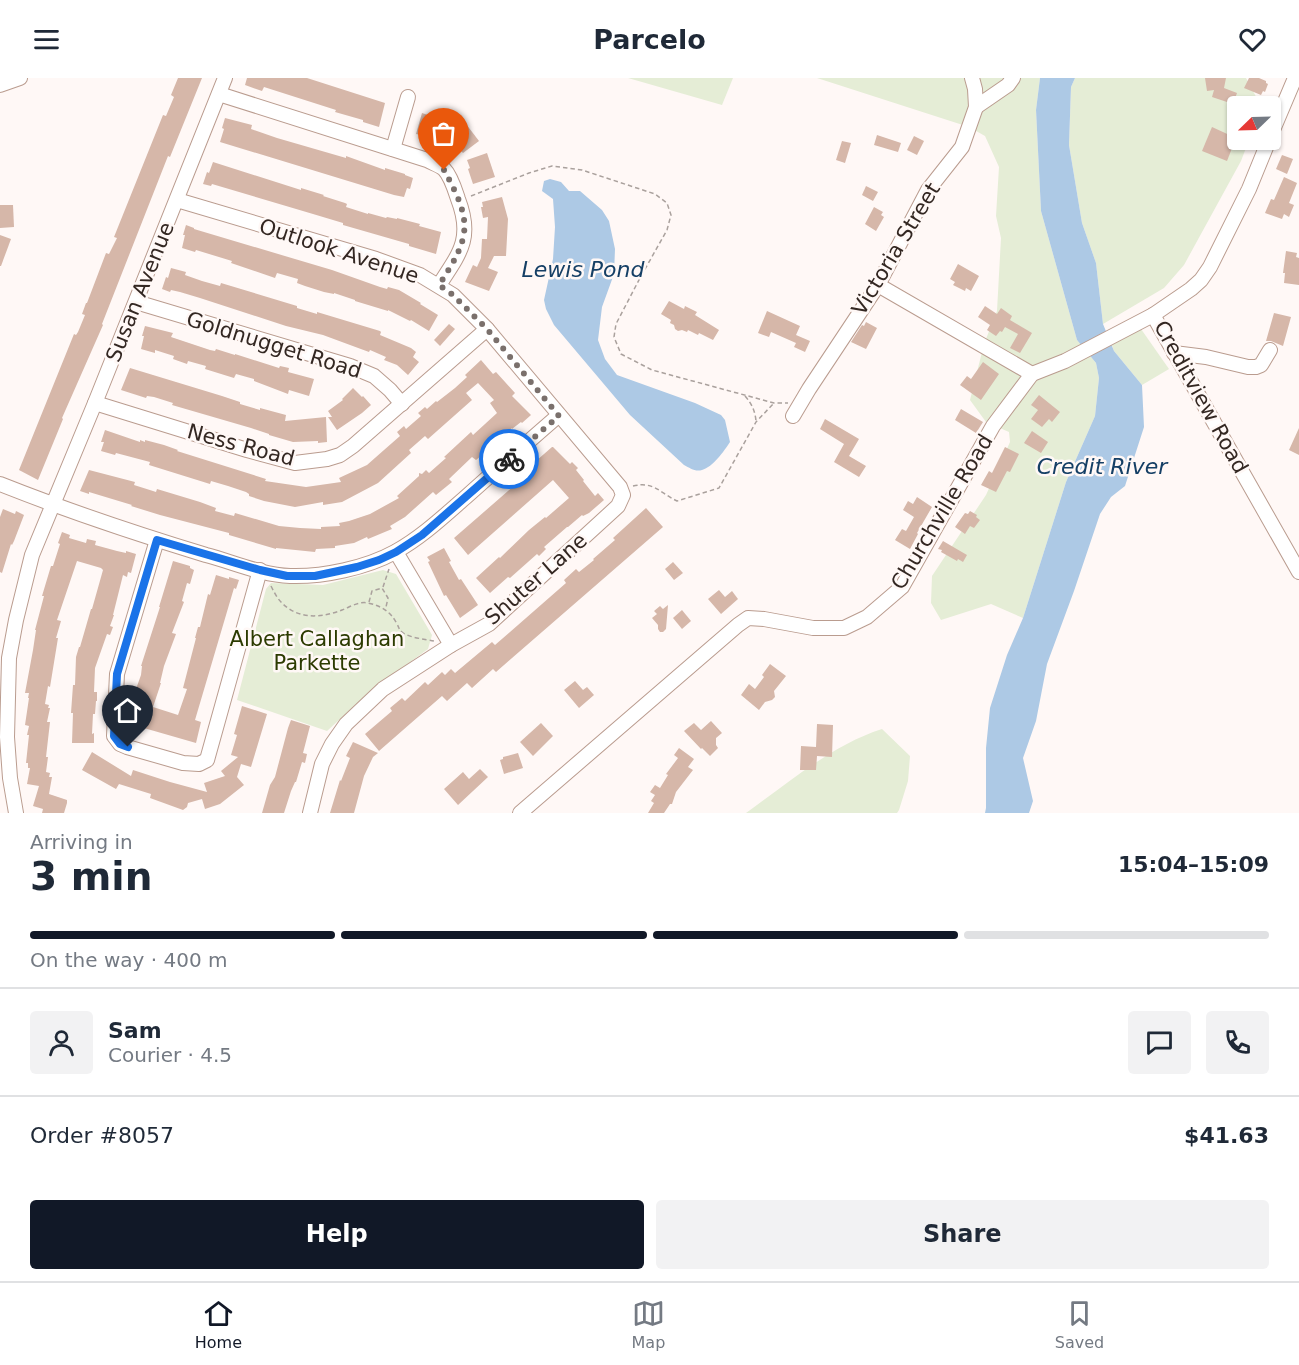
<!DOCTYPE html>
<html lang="en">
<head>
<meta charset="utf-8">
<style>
  body { margin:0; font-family:"DejaVu Sans",sans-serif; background:#f2f2f3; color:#1f2937; height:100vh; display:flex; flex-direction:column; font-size:22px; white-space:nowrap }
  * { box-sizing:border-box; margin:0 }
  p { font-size:20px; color:#747a83 }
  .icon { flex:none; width:33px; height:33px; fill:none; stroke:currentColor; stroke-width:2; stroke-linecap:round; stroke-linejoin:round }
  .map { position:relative; height:735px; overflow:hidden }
  .details { display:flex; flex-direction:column; background:#fff; flex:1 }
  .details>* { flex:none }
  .needle { width:39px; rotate:247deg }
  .fabs { position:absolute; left:1227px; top:18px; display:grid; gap:12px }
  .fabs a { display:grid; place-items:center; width:54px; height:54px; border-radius:6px; background:#fff; box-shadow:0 2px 4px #0004; font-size:30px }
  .pin { position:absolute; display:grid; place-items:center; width:51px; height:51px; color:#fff; margin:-62px -26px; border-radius:50% 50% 50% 0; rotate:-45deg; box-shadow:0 0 6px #0007 }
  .pin .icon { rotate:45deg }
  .courier { position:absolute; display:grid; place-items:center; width:60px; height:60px; margin:-30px; border:4px solid #1a73e8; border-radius:50%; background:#fff; color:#222; box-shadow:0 2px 8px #0007 }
  .headline em { font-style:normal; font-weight:600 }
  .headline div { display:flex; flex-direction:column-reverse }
  .headline { display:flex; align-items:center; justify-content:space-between; height:102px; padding:0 30px }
  h1 { font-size:39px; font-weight:600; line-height:45px }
  .bar { display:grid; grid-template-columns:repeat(4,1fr); gap:9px 6px; align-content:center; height:72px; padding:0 30px }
  .bar i { height:8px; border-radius:4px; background:#e0e1e3 }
  .bar .active { background:#111827 }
  .bar p { grid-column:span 4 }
  .line { display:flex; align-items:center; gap:15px; padding:0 30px; border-top:2px solid #e0e1e3 }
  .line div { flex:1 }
  .round { display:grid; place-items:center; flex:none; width:63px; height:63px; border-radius:6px; background:#f2f2f3 }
  .action { display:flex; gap:12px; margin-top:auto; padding:12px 30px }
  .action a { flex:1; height:69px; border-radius:6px; background:#111827; color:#fff; font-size:24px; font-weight:600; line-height:69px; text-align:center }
  .action a+a { background:#f2f2f3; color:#1f2937 }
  header { display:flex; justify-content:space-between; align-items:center; height:78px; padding:0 30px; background:#fff; font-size:27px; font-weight:600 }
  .menu { display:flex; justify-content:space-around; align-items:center; height:84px; border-top:2px solid #e0e1e3; background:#fff; font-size:16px; color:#747a83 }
  .menu a { display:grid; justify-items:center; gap:3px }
  .menu .active { color:#111827 }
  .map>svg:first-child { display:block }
</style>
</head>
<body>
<header><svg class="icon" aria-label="menu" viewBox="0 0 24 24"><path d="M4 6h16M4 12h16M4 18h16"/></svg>Parcelo<svg class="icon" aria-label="heart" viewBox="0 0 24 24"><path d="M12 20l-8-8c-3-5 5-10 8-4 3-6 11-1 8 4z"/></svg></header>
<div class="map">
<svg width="1299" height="735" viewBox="0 0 1299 735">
  <rect width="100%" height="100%" fill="#fff8f6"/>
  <g fill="#e5edd6">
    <path d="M628,0H733L722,27Z"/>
    <path d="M817,0H1040L1036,32L1041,133L1077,262L1096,285L1099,300L1095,338L1066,404L1023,540L991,526L941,542L931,525L932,498L986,417L1010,364L1009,354L986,344L970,322L984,266L997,233L1001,160L996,138L999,89L985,58L969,49Z"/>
    <path d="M1075,0H1246L1261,28H1238V62H1249L1241,83L1184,187L1164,210L1103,246L1096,185L1082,145L1069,67L1071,9Z"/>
    <path d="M1141,251L1169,291L1142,307L1114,273L1110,262Z"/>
    <path d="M383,492L396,496L432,557L428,571L372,612L327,653L237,622L266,511L271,505L323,507Z"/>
    <path d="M882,651L910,678L908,703L899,732L897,735H746C788,705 832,667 882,651Z"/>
  </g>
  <g fill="#adc9e5">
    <path d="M1040,0H1075L1071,9L1069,67L1082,145L1096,185L1103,246L1114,273L1142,307L1144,349L1125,408L1111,419L1100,436L1074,513L1047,586L1036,643L1023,680L1033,723L1029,735H985L986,730V670L990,630L1007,577L1023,540L1066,404L1095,338L1099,300L1096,285L1077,262L1041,133L1036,32Z"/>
    <path d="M550,101L561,104L569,113H580L602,132L609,143L615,171L614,196L602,229L598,262L605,281L617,297L695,325L721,337L725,342L730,364C724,373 713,389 702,392C695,394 690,390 684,387L630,337L554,247L546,231L544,222L553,181L555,149L553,121L542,113L544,103Z"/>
  </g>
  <g fill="#d6b7a9">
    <path d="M178,0H202L170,79L168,78L102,246L103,247L62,340L63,341L38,402L19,392L74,256L76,257L78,254L85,237L82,236L86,225H87L106,175L109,176L117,160L114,159L163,37L166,38L174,19L171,17Z"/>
    <path d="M247,0H307L385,25L379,49L363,44V42L335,34L336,32L264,9L262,13L245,7Z"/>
    <path d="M1205,0H1226L1224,10L1237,15L1233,26L1212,19L1214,12L1207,13Z"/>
    <path d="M1249,0H1259L1266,3V5L1268,6L1265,14L1263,13L1261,17L1244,10Z"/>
    <path d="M422,35L446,43L440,62L432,60V62L420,59L421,57L416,56Z"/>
    <path d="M225,40L252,47L251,51L277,60L346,80V78L385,92V90L405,96V97L413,100L410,111L407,110L404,119L394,117L220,64L224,51L222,50Z"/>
    <path d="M466,46L479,63L463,75L459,71L455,74L446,62Z"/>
    <path d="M1212,49L1236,60L1227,83L1202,73Z"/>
    <path d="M877,57L901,65L898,74L874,67Z"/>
    <path d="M914,58L924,63L917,77L907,72Z"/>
    <path d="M842,63L851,65L845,85L836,82Z"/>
    <path d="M487,75L495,99L473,106L468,91L470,90L467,82Z"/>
    <path d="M1282,77L1293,81L1287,96L1276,91Z"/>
    <path d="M213,84L301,112V110L324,117L323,118L345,125L347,126L346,129L368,136V135L386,140L387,139L397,141V140L420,146L419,148L441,154L436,176L409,168V166L343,147V145L313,136L212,106L211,108L203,106L207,94L209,95Z"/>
    <path d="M1284,99L1297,105L1289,125L1294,127L1289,139L1284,136L1282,141L1265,135L1271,121L1274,122Z"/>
    <path d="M866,108L878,114L873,123L862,117Z"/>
    <path d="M502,119L508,141L506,178H494L488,190L498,194L489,213L465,204L473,187L477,189L481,180L482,161H487L488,139L483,140L481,129H483L482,124Z"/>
    <path d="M0,127H13L14,149L0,150Z"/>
    <path d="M874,129L883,134L881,137L884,139L876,153L865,146Z"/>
    <path d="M186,147L194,150V151L332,192L380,209L387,211L388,209L399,212L421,225L420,226L438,237L429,253L411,242L410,243L388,232V233L355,223V222L334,215V216L324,214L305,208L297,205L298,201L277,195L275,200L231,185L232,183L196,172L195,174L182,170L185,157H183Z"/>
    <path d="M0,157L11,161L1,188H0Z"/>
    <path d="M1286,173L1297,175L1296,179L1299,180V207L1284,205L1285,195H1283Z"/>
    <path d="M958,186L979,198L971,213L966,210L965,213L953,207L955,204L950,201Z"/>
    <path d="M171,190L186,194L185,197L202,203L220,208L221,205L297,228V230L317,236V234L380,253L381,254L380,257L411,270L416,274L413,279L419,284L408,297L397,287L384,282L386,279L370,272L369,274L323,257L286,248L200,220L180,214L171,212L170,214L162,211L166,199L168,200Z"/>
    <path d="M669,223L684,231L685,228L697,234L695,237L719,252L713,262L699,255L698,257L688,252L687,254L682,252L678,253L675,251L674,247L670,245L671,242L661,236Z"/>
    <path d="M985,228L997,236L1001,230L1012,238L1010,242L1032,255L1020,275L1010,270L1018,256L1005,249L1002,254L1000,253L996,258L987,252L990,247L978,239Z"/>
    <path d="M767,233L800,248L796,257L810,263L805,274L794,269L796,265L771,254L769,259L758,255Z"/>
    <path d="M1274,235L1291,239L1283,268L1271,263H1266Z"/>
    <path d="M866,244L877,250L866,271L851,264L862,247L864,248Z"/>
    <path d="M449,246L455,251L440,268L434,262Z"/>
    <path d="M145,248L173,255L171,259L210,272L215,273L216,271L235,277V276L279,290L280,288L289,290L288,294L314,301L309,318L289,312L288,316L254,303V301L236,296L234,300L205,291L206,288L188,283L187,286L173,281L174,278L155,272V275L141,271L144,258H142Z"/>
    <path d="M481,282L493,296L496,294L515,315L512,318L531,337L522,345L521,344L512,351V350L496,365L493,362L480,374L482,377L476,382L472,379L449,401L452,404L436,417L433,414L405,439L390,448L392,451L368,461L367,459L354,465L335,468V470L316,471L315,474L276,470V471L229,457V455L160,437L131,428L132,427L89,414V416L80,413L89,392L135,404L134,407L153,413L156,414L157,411L200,424L216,430L215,433L234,438L235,435L279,448L300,450L321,451V449L340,448L339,445L349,443L370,436L399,420L397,418L419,398V395L422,396L426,392L429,395L446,380L444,379L471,354L473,357L497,335L490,325L494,322L478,305L466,315L472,322L428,361L425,358L409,372L411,375L378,405L342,424L323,427V424L295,429L264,423L249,418V416L246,414L228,408L211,403L210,406L149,387L150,384L116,375L115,377L101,373L104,364H101L105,352L140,364V362L145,364V362L164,367L178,372L177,373L266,401L265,403L306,409L341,404L339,400L367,387L384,372L400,358L397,354L404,348L406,351L421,338L418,335L425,329L427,331L436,323L437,324L455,310L467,299L465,297Z"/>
    <path d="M983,284L999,296L981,322L960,307L967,298L971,301Z"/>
    <path d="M130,290L222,318L240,324V326L260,332V330L286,337L285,343L326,339L327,364L318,365V363L293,364L269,357V356L251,350L172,327L173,325L154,319L147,318L146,320L121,312Z"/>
    <path d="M353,310L362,319L363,318L371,327L362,335L337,352L328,339H332L328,333L343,322L342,321Z"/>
    <path d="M1039,317L1060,334L1052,344L1049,341L1042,349L1031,341L1038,332L1031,327Z"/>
    <path d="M961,331L983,344L976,355L955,342Z"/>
    <path d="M825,341L859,361L849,378L866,388L859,399L834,384L844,366L820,351Z"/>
    <path d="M1299,350V377L1289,372Z"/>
    <path d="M1032,353L1048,364L1041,375L1024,365Z"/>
    <path d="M552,369H553L570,386L572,384L578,390L576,392L584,402L583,403L595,418L598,415L604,422L589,435L583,438L582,437L568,449H567L544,469L546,471L539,478L537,476L510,500L508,499L490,515L476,500L499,479L500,480L529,452L545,439L546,440L569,420L553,402L468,477L454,460L523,400L522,399L538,385L536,383Z"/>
    <path d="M1005,369L1019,376L1010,394L1007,393L996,414L981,407L989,393L992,395Z"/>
    <path d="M917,419L932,429L917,455L918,456L910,471L895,462L902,451L906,453L914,439L903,432L908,423L913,426Z"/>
    <path d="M646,430L663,449L496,594L493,591L472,610L467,605L447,623L442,618L379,673L365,656L392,633L390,630L402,620L405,623L425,604L428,607L442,594L445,597L451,591L455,595L492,564L495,567L566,505L564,502L576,491L579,494L594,482L593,481L615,462L613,460Z"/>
    <path d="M3,431L15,436L16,433L24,437L14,463L12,467L11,466L2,495L0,494V439Z"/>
    <path d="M970,433L977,437L976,439L980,442L974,450L970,448L965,456L955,449L965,435L968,436Z"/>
    <path d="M62,454L70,457L69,460L86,465L87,461L96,463L95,467L117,473L126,475V473L136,476L131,495L128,494L127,499L123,497L113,537H114L110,548L113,549L110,557L107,556L95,590L94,614H97V623H96L95,636H93L92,656L94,655V665H72L73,635H71L73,607H75L76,579L79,569H80L91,531H92L103,492L101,490L77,483L57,542L61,543L56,560H58L50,609L48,608L45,626L49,627L48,630H50L47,644H50L46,679H48L46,694L50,695L49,699H52L49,716L67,722V725L64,735H42L43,731L33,728L39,708L27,706L30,690H28V685H26L29,657H27L29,648L25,647L29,620H28L29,615H25L33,572L36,552H35L44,518H42L51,488H53L60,466L58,465Z"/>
    <path d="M943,463L967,477L963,484L958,481L957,483L941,474L942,472L938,471Z"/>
    <path d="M444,470L451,483L449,484L459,502L461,501L478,527L460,540L446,517L444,518L428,484L430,483L427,479Z"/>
    <path d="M173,483L190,488V490L194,492L190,506L187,505L182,523L184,524L172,555L176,556L164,588L160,605H161L153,629L178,637L187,611L183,610L196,560H195L198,549H200L208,516L210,517L216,497L229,501V499L239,502L236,511L234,510L195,642L201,644L196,665L130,646L133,636L135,637L142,613L136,611L141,597L142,588H141L160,529H159Z"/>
    <path d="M673,484L683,495L674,502L665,491Z"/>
    <path d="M719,512L725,519L732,513L738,521L721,536L708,521Z"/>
    <path d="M668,527L666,551L663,554H660L658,551V547L652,540L657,536L654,533L660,528L663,531Z"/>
    <path d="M682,532L691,543L682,551L673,540Z"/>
    <path d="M770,586L786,598L774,613L775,619L772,622L765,624L759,632L741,617L749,606L755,611L764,599L762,597Z"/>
    <path d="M575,603L583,612L587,609L594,617L579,630L564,612Z"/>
    <path d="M242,628L267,636L251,689L241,686L237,699L244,707L220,726L205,731L202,721L188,725L187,729L183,732L150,720L151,716L119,706L116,711L82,692L92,674L131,698L133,692L170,704L207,714L204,705L225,698L221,693L238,679L231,677L237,657L234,656Z"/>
    <path d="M291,642L310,648L303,675L307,676L305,685L302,684L296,704H295L291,713L284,735H262L270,707L275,699L288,650Z"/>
    <path d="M711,643L722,655L716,660V667L718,670L710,678L702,670L701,671L684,653L694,645L701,652Z"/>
    <path d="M541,645L553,658L533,678L520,664Z"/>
    <path d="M817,646L833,647L832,679L817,678L816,692H800L801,668L816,669Z"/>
    <path d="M353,664L378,675L373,679L364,698L354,735H330L340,702L341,703L350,680L346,678Z"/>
    <path d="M679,670L694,681L688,689L693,692L676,714L672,726H670L664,735H648L654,725L651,723L655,717L650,714L655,707L660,710L668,697L666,696L678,680L674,677Z"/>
    <path d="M518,675L523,690L504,696L500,682L503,681V679Z"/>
    <path d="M480,691L488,699L458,727L444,711L463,694L469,701Z"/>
  </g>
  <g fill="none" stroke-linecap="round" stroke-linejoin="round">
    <g stroke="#ba9c8f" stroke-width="16">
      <g id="minor">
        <path d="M0,7L20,0"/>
        <path d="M219,16L427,82C432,85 439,87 444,91C451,98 455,112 458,121C473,160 460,175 439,207"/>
        <path d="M976,29L1008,7L1013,0"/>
        <path d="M1270,59L1295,0"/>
        <path d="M393,71L408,19"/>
        <path d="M177,122L376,181L420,197L453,217L487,251L620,409L623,417L618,428L489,546L451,567L383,611L346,646L332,666L322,686L310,735"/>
        <path d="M878,207L1032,296"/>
        <path d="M136,224L350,288L374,298L390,312L402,326"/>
        <path d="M1153,237L1299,494"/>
        <path d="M1174,275L1206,279L1248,289H1256L1261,287L1270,272"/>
        <path d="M95,325L247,372L295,385L327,381L340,377L353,368L487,251"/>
        <path d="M793,338L809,311L878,207L928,112L962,69L976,29L975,11L972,0"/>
        <path d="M0,406C68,433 137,456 206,477C233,484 262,497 290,498C323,499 366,490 395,474C422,459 444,438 467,418C497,391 528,364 559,337"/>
        <path d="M157,462L117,596L114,658L120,666L127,669L183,685L199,686L207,682L260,492"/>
        <path d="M396,474L451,567"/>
        <path d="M16,735L10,700L7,659L9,580L16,542L32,477L95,325L225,0"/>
        <path d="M520,735L738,547L748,540L764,541L813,550H844L867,539L902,509L993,348L1032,296L1065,283L1153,237L1191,211L1201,202L1210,189L1249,111L1269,62"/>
      </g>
    </g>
    <g stroke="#aaa19d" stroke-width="1.5" stroke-dasharray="4.5 3" stroke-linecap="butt">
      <path d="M471,118L529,95L552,88L582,92L655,116L667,125L671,137L667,152L640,200L616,246L614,259L621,276L652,292L774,325H788"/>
      <path d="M745,318C752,326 755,333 756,343"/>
      <path d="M633,408C654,403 660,415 677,423L719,410L756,344L773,326"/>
      <path d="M271,508C274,514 277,520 281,524C298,542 321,540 342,532C350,529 359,523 368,525C382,528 391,534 397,546C400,551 398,551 402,554C409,560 425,561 434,563"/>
      <path d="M383,509L389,491"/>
      <path d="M369,524L372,513L382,510L388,520L386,529"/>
    </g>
    <use href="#minor" stroke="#fff" stroke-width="14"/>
  </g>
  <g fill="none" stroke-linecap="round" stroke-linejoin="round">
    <path stroke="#7a706c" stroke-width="6" stroke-dasharray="0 10.8" d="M444,92C473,145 471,158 439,207L453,217L487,251L559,338L509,381"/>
    <path stroke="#1a73e8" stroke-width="8" d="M128,669L120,666L114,658L117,596L157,462L260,492L287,498H315L357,489L379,482L396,474L422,457L509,381"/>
  </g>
  <g text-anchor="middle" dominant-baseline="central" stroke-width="5" stroke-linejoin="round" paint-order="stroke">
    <g font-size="21" fill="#332722" stroke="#fff8f6">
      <text transform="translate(896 171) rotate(-59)">Victoria Street</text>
      <text transform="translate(339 173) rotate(18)">Outlook Avenue</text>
      <text transform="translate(140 214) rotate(-68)">Susan Avenue</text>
      <text transform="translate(274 267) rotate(17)">Goldnugget Road</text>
      <text transform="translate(1201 319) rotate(61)">Creditview Road</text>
      <text transform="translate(241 367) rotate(15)">Ness Road</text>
      <text transform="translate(942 434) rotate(-59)">Churchville Road</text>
      <text transform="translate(536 501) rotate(-41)">Shuter Lane</text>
    </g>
    <g font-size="21" fill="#2c3b01" stroke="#fff8f6">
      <text x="317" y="561">Albert Callaghan<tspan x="317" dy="24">Parkette</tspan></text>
    </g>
    <g font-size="22" font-style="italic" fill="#153f65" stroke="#fff8f6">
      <text x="583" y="191">Lewis Pond</text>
      <text x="1102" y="388">Credit River</text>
    </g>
  </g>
</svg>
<div class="fabs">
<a><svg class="needle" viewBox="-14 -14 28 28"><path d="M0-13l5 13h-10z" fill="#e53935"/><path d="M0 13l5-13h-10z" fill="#747a83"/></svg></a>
</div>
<div class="pin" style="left:444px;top:92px;background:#ea580c"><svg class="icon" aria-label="bag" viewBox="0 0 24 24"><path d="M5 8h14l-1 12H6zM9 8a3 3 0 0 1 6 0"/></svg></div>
<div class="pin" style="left:128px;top:669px;background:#1f2937"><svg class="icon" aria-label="home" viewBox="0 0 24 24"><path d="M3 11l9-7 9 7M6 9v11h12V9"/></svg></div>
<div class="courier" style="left:509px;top:381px"><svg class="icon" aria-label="bike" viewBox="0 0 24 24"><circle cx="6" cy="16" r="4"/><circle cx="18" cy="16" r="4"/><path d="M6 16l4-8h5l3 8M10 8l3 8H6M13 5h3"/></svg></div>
</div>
<section class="details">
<div class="headline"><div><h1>3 min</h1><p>Arriving in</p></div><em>15:04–15:09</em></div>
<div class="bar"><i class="active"></i><i class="active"></i><i class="active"></i><i></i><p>On the way · 400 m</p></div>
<div class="line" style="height:108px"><a class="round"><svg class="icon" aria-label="person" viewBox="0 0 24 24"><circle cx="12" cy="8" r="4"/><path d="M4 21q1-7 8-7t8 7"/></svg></a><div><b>Sam</b><p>Courier · 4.5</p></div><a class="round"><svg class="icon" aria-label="chat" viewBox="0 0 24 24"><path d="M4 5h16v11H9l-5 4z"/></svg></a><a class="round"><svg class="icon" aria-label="phone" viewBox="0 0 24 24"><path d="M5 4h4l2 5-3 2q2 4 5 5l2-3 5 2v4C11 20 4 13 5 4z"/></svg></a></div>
<div class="line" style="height:78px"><div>Order #8057</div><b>$41.63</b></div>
<div class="action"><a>Help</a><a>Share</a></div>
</section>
<nav class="menu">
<a class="active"><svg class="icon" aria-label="home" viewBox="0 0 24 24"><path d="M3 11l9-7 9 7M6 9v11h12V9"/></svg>Home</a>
<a><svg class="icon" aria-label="map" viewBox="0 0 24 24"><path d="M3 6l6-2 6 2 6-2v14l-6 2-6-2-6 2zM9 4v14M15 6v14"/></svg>Map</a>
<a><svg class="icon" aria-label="saved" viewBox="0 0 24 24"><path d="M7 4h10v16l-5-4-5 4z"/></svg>Saved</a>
</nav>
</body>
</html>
